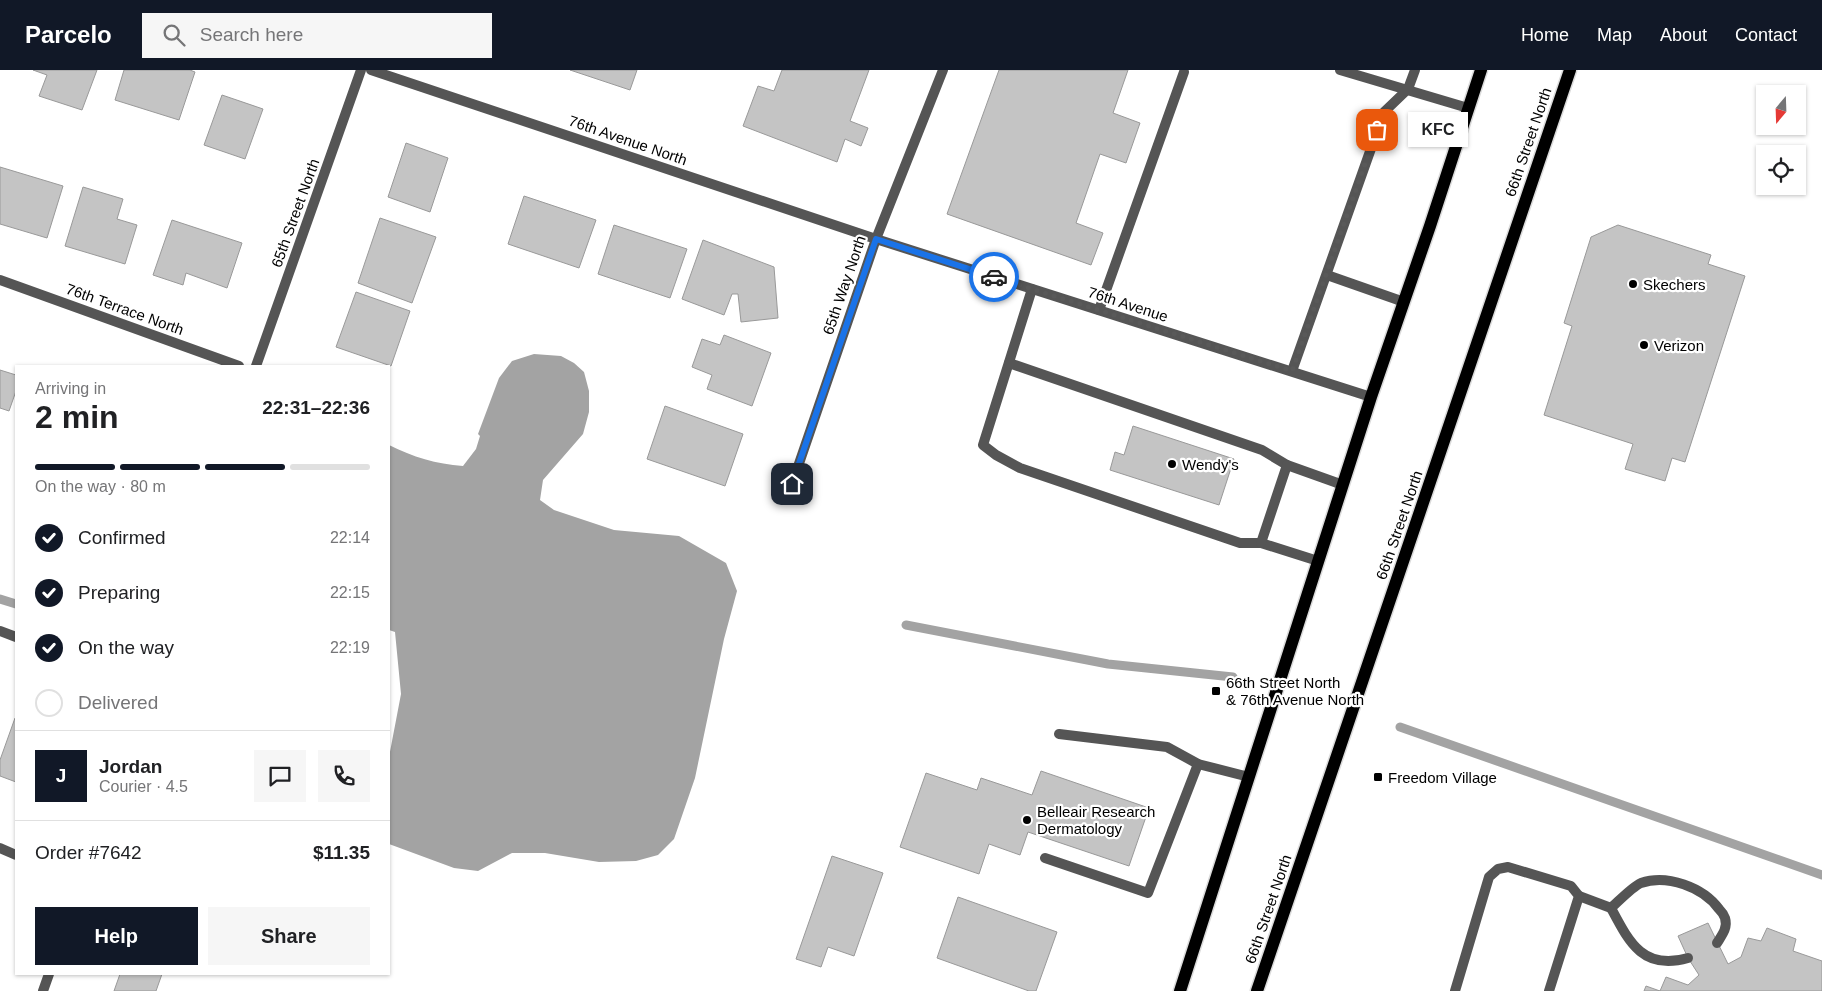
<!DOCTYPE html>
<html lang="en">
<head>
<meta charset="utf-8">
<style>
  body { margin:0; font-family:Arial,sans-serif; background:#f6f6f6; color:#202124; height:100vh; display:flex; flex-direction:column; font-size:19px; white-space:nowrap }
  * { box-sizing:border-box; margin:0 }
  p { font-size:16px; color:#757577 }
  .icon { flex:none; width:28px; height:28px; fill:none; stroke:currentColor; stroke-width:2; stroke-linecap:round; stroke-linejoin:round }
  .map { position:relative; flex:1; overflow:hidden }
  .details { position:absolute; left:15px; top:295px; width:375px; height:610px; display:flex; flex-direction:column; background:#fff; border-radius:0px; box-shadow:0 1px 4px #0004 }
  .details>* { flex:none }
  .needle { width:32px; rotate:199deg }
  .controls { position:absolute; left:1756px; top:15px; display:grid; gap:10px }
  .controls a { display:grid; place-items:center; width:50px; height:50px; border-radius:0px; background:#fff; box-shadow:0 1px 4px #0004; font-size:25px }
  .pin { position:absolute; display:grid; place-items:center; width:42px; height:42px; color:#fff; margin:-21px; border-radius:10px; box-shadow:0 2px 8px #0006 }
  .courier { position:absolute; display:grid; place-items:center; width:50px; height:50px; margin:-25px; border:4px solid #1a73e8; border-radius:50%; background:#fff; color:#222; box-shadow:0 1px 6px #0007 }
  .bubble { position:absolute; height:35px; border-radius:0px; background:#fff; box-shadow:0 1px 4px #0004; font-size:16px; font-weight:600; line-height:35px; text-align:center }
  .headline em { font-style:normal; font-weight:600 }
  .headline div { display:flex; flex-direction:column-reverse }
  .headline { display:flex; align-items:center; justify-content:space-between; height:85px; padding:0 20px }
  h1 { font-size:32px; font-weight:600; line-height:38px }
  .bar { display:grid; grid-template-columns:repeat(4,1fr); gap:8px 5px; align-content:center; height:60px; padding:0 20px }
  .bar i { height:6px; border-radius:4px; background:#e0e0e0 }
  .bar .selected { background:#111827 }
  .bar p { grid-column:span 4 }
  .line { display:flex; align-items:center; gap:12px; padding:0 20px; border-top:1px solid #e0e0e0 }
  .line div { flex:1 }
  .round { display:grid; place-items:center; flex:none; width:52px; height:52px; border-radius:0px; background:#f6f6f6 }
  ol { padding:0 20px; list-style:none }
  li { display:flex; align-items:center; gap:15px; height:55px }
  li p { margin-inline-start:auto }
  li .icon { padding:5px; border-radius:50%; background:#111827; color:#fff; stroke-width:4 }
  li:last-child { color:#757577 }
  li i { width:28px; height:28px; border:2px solid #e0e0e0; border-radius:50% }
  .cta { display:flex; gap:10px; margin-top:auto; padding:10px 20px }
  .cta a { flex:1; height:58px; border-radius:0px; background:#111827; color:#fff; font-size:20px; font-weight:600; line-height:58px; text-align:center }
  .cta a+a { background:#f6f6f6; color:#202124 }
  header { display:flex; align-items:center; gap:30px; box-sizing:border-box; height:70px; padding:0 25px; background:#111827; color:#fff }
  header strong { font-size:24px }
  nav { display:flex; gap:28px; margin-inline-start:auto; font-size:18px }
  .search { width:350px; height:45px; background:#f6f6f6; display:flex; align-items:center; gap:12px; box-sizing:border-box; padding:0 18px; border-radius:0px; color:#757577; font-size:19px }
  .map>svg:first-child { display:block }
</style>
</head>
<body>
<header>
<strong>Parcelo</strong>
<div class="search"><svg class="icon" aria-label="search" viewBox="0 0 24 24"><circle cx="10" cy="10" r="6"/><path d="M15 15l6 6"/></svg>Search here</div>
<nav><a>Home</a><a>Map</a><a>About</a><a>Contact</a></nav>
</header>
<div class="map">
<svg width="1822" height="921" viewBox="0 0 1822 921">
  <rect width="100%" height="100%" fill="#fff"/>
  <path fill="#a3a3a3" d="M534,284L561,286L574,293L584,302L589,321V342L583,364L543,410L540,430L554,440L614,460L679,466L726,493L737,521L724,569L695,708L674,769L658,785L636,791L599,792L545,783H512L478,801L454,798L389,774V687L401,624L395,562L389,560V375C413,387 436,394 463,396L476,379L480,366L478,364L499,308L512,291Z"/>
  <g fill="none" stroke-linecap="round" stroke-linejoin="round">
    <g stroke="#a3a3a3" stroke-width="9">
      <path d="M0,529L16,534"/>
      <path d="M906,555L1108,594L1233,607"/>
      <path d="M1400,657L1822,805"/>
    </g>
  </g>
  <g fill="#c4c4c4" stroke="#999">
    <path d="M33,0H97L82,40L39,26L47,5Z"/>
    <path d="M124,0H190L195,2L179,50L115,30Z"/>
    <path d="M570,0H637L630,20Z"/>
    <path d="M782,0H869L850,51L868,58L861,76L845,69L837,92L743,56L758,16L774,21Z"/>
    <path d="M999,0H1128L1113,43L1140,53L1126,93L1100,84L1076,153L1103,163L1091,195L947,144Z"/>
    <path d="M222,25L263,39L245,89L204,75Z"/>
    <path d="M406,73L448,88L430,142L388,127Z"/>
    <path d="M0,97L63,116L47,168L0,154Z"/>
    <path d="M83,117L123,129L117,149L137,155L125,194L65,176Z"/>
    <path d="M524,126L596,150L579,198L508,174Z"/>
    <path d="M380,148L436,167L412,233L358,213Z"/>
    <path d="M172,150L242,173L227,218L186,203L183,215L153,205Z"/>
    <path d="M614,155L687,179L670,228L598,204Z"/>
    <path d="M1618,155L1711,185L1708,194L1745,206L1685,392L1672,388L1665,411L1625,399L1633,374L1544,345L1572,256L1564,253L1591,167Z"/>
    <path d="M703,170L774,197L778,248L741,252L738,224H732L724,245L682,229Z"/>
    <path d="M356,222L410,241L391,296L336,277Z"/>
    <path d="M724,265L771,283L752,336L707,319L712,305L692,297L702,269L720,275Z"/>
    <path d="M0,300L16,305V321L9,341L0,338Z"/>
    <path d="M665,336L743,364L725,416L647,389Z"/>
    <path d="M1133,356L1234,389L1219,435L1110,400L1115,382L1124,385Z"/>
    <path d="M15,648H16V712L0,706V690Z"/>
    <path d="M1041,701L1149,738L1129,796L1028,762L1020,785L989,774L979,804L900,777L926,703L977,720L981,708L1032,725Z"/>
    <path d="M832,786L883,803L854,886L828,877L821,897L796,889Z"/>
    <path d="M958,827L1057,862L1036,921H1029L937,888Z"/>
    <path d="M1708,853L1728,894L1741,887L1748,868L1761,871L1767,858L1796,869L1793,881L1822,891V921H1644L1646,916L1660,921L1666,907L1688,915L1699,905L1688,888L1678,866Z"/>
    <path d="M120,904H162L156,921H114Z"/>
  </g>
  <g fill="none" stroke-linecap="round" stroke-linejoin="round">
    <g stroke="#dbdbdb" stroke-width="15">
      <g id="primary">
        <path d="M1180,921L1371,327L1430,156L1481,0"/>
        <path d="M1257,921L1570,0"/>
      </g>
    </g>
    <g stroke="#555" stroke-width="10">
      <path d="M1340,0L1468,38"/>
      <path d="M1327,205L1404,232"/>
      <path d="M1032,219L983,375L996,385L1020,398L1240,473H1261L1318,491"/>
      <path d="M1099,240L1184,2"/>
      <path d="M1009,293L1262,380L1287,395L1343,415"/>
      <path d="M1292,301L1384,42L1408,19L1415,0"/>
      <path d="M1261,473L1287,395"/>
      <path d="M1059,664L1167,677L1198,694L1249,707"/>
      <path d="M0,778L16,785"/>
      <path d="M1045,788L1148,823L1198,694"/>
      <path d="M1579,826L1611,838"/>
      <path d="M1688,888C1643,901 1629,872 1611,838C1619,831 1632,817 1641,813C1667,804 1703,817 1719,839C1721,841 1724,845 1725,848C1728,858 1722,865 1717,873"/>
      <path d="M1455,921L1489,807L1498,799L1508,797L1571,816L1579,826L1549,921"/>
    </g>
    <g stroke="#555" stroke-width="10">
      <path d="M371,0L876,169L1371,327"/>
      <path d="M0,210L239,296"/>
      <path d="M256,296L361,0"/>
      <path d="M792,414L876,169L943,0"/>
      <path d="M0,561L16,567"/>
      <path d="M43,921L49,904"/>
    </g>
    <use href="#primary" stroke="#000" stroke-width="12"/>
  </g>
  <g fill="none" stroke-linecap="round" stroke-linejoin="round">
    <path stroke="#595959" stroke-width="5" stroke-dasharray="0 9" d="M994,207L1292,301L1377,60"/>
    <path stroke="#1a73e8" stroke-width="6" d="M792,414L876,169L994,207"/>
  </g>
  <g fill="#000" stroke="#fff" stroke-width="2">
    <circle cx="1633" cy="214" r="5"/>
    <circle cx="1644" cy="275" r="5"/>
    <circle cx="1172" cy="394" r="5"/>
    <rect x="1211" y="616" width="10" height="10" rx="2.5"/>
    <rect x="1373" y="702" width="10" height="10" rx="2.5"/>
    <circle cx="1027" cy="750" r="5"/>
  </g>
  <g text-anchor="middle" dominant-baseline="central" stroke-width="4.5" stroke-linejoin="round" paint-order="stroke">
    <g font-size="15" fill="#000" stroke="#fff">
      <text transform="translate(628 70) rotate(19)">76th Avenue North</text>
      <text transform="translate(1528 72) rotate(-71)">66th Street North</text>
      <text transform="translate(295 143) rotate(-70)">65th Street North</text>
      <text transform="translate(844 215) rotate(-71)">65th Way North</text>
      <text transform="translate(1128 234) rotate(18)">76th Avenue</text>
      <text transform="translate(125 239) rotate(20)">76th Terrace North</text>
      <text transform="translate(1399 455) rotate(-71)">66th Street North</text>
      <text transform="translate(1268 839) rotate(-71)">66th Street North</text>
    </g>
    <g font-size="15" fill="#000" stroke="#fff" text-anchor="start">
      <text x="1643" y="214">Skechers</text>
      <text x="1654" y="275">Verizon</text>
      <text x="1182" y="394">Wendy's</text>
      <text x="1226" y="612">66th Street North<tspan x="1226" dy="17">&amp; 76th Avenue North</tspan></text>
      <text x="1388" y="707">Freedom Village</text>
      <text x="1037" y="741">Belleair Research<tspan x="1037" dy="17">Dermatology</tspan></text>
    </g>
  </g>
</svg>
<div class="controls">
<a><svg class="needle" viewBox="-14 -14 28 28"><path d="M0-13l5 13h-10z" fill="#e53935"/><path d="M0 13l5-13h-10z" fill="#757577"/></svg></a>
<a><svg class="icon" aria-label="locate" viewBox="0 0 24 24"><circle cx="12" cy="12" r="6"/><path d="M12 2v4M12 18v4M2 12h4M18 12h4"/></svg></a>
</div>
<div class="pin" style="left:1377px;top:60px;background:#ea580c"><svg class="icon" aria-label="bag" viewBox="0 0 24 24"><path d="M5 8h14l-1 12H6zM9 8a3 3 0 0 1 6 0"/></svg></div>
<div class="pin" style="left:792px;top:414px;background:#1f2937"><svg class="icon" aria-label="home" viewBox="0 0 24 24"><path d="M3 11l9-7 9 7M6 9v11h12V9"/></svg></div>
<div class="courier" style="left:994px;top:207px"><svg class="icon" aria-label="car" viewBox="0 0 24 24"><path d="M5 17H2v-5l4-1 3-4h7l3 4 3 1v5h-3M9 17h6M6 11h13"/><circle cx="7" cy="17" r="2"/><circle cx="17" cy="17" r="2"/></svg></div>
<div class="bubble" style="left:1408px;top:42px;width:60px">KFC</div>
<section class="details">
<div class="headline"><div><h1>2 min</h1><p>Arriving in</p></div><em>22:31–22:36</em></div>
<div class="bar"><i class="selected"></i><i class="selected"></i><i class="selected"></i><i></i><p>On the way · 80 m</p></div>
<ol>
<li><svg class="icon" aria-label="check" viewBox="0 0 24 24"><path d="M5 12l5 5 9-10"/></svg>Confirmed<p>22:14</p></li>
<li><svg class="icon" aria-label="check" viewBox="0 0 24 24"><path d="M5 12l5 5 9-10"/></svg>Preparing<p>22:15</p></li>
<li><svg class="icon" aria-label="check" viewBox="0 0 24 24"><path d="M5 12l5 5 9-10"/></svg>On the way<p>22:19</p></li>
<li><i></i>Delivered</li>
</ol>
<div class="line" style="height:90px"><b class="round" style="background:#111827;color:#fff">J</b><div><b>Jordan</b><p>Courier · 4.5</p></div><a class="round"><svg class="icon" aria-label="chat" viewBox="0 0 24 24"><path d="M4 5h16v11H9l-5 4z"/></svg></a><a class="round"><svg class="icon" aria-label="phone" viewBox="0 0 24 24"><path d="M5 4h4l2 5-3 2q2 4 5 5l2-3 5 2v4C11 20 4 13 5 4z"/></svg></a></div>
<div class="line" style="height:65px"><div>Order #7642</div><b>$11.35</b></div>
<div class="cta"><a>Help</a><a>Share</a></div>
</section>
</div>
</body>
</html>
